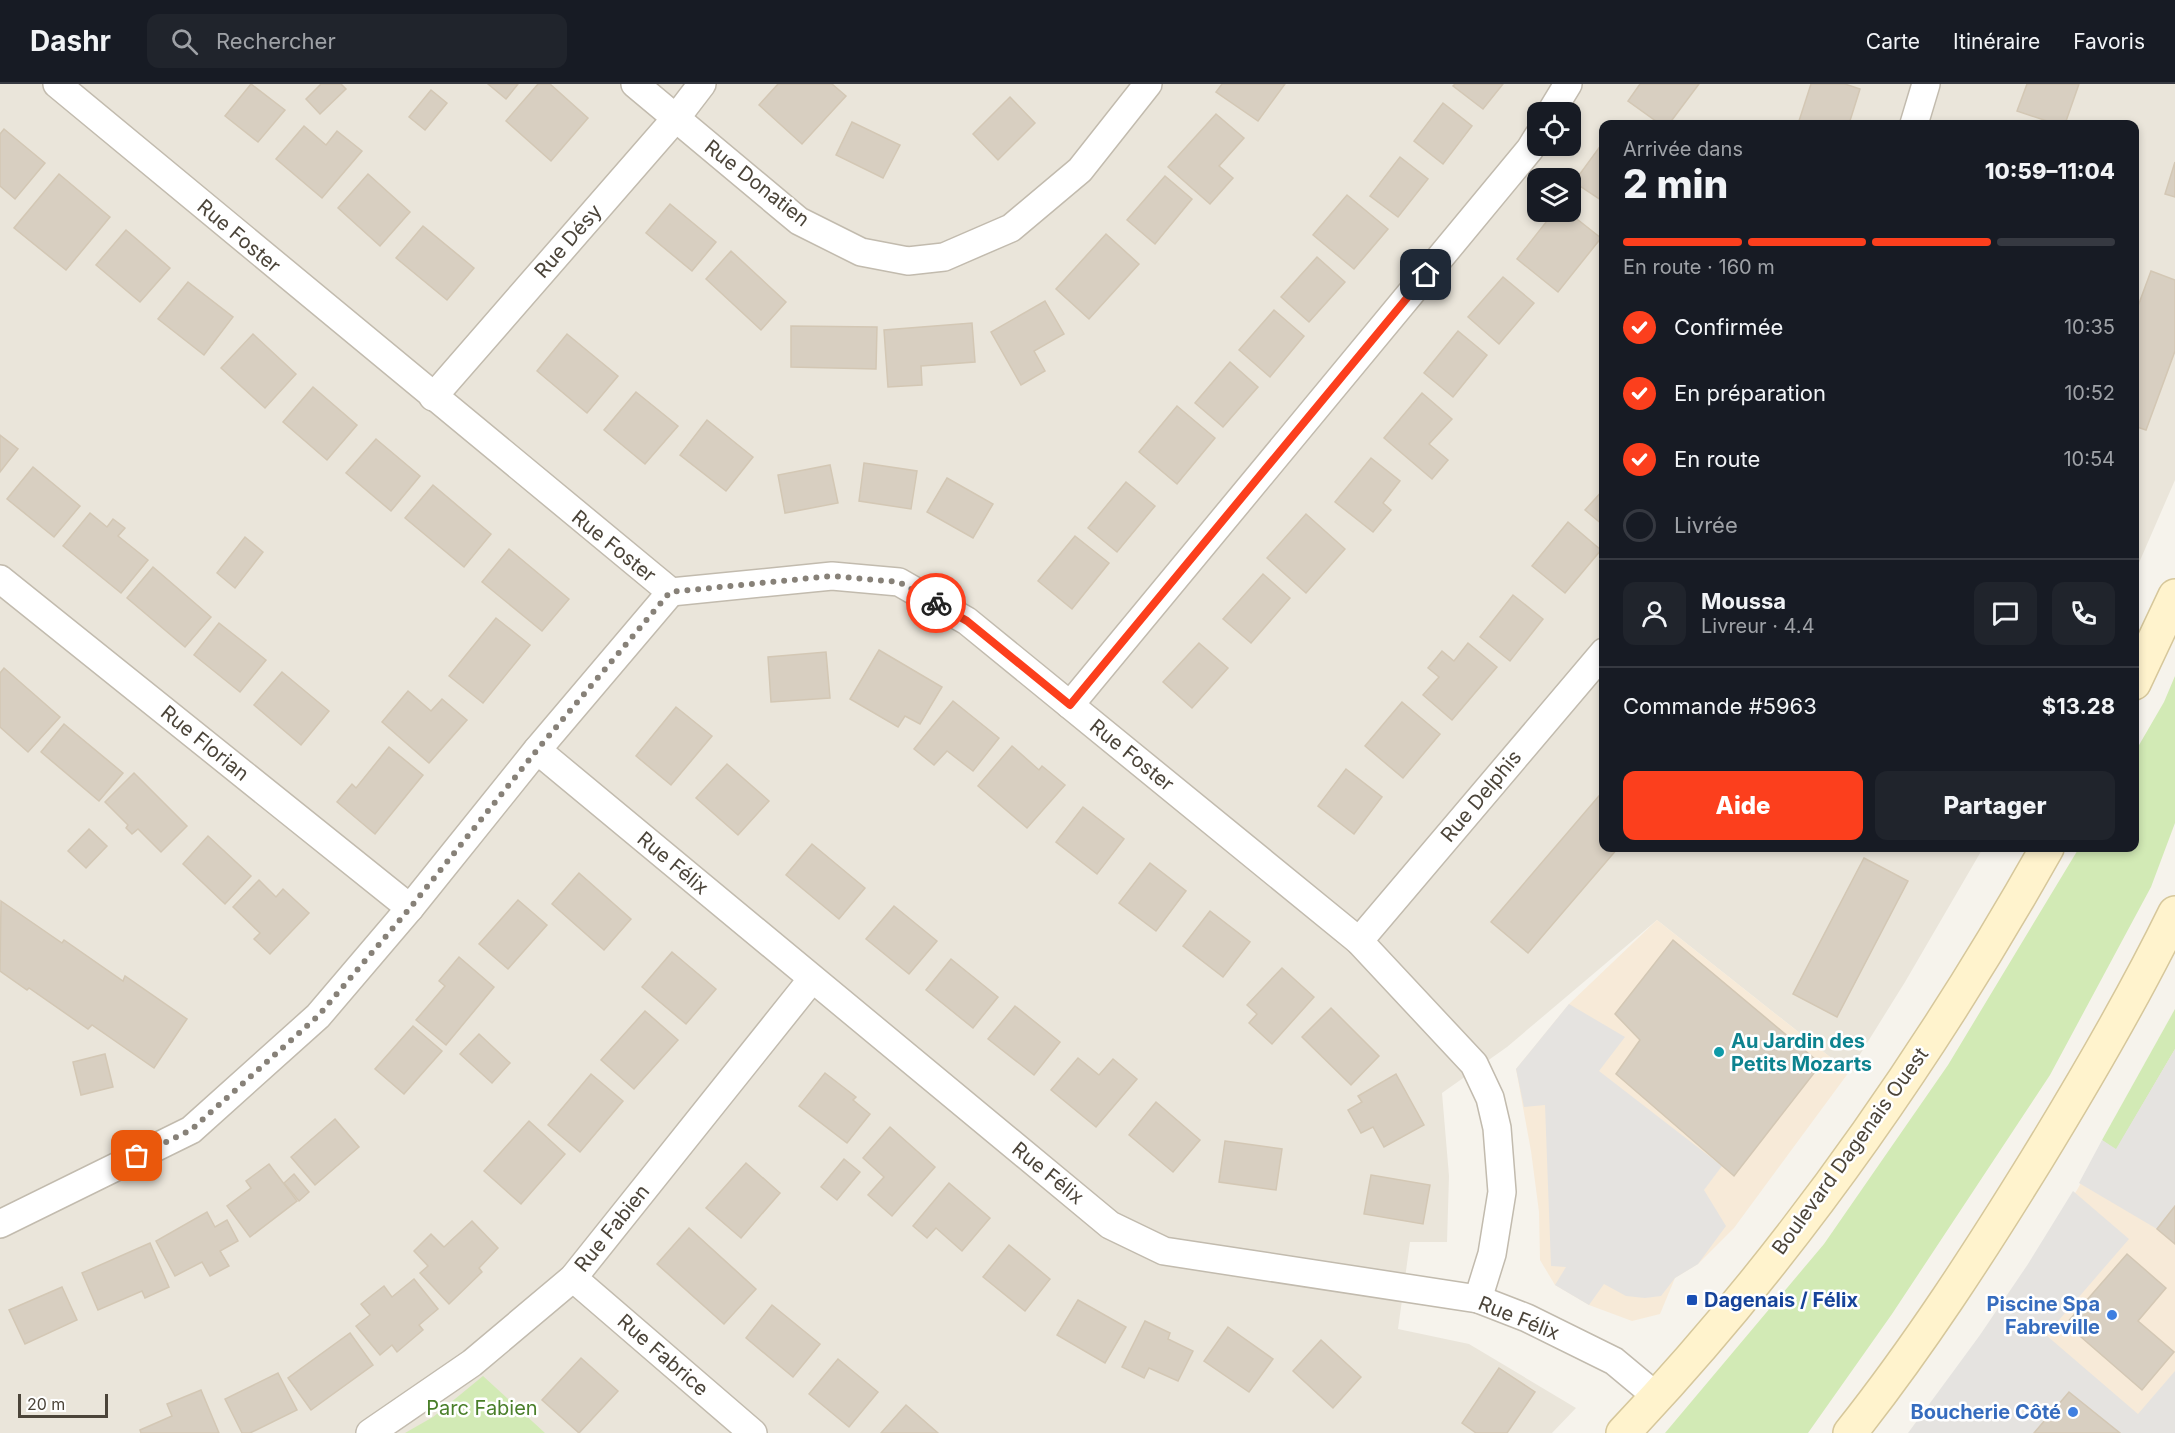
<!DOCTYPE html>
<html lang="fr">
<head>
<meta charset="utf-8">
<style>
  body { margin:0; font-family:Inter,sans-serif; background:#20242c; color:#f1f3f6; height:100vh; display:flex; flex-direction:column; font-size:22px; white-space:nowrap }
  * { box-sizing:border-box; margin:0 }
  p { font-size:20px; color:#9ea1a6 }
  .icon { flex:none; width:33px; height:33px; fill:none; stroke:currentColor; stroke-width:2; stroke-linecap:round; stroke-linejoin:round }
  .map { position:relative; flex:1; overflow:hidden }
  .details { position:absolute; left:1599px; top:36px; width:540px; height:732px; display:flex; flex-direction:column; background:#171b24; border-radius:12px; box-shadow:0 3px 9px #0003 }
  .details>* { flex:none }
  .controls { position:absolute; left:1527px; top:18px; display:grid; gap:12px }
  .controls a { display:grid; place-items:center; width:54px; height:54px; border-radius:12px; background:#171b24; box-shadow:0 3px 9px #0003; font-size:30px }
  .scale { position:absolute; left:18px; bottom:15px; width:90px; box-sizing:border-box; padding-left:6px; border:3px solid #4b4439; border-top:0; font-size:16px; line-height:21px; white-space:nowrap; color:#4b4439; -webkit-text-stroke:4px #fff; paint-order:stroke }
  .pin { position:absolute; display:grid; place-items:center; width:51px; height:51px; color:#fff; margin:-26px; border-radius:12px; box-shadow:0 3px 9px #0006 }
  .courier { position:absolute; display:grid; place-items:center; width:60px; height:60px; margin:-30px; border:4px solid #fc3f1d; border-radius:50%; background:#fff; color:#222; box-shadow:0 2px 8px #0007 }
  .summary em { font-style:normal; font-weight:800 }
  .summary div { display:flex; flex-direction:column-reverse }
  .summary { display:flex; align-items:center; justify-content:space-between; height:102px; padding:0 24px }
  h1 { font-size:39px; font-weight:800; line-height:45px }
  .bar { display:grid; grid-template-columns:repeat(4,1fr); gap:9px 6px; align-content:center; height:72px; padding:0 24px }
  .bar i { height:8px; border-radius:4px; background:#363941 }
  .bar .current { background:#fc3f1d }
  .bar p { grid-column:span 4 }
  .line { display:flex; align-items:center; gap:15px; padding:0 24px; border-top:2px solid #363941 }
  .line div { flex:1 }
  .round { display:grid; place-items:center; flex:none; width:63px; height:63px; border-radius:12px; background:#20242c }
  ol { padding:0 24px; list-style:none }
  li { display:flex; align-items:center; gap:18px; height:66px }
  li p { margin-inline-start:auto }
  li .icon { padding:6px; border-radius:50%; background:#fc3f1d; color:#fff; stroke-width:4 }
  li:last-child { color:#9ea1a6 }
  li i { width:33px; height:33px; border:3px solid #363941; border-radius:50% }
  .cta { display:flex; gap:12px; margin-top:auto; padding:12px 24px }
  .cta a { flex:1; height:69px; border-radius:12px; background:#fc3f1d; color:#fff; font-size:24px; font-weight:800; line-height:69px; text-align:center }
  .cta a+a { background:#20242c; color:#f1f3f6 }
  header { display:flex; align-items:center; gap:36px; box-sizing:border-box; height:84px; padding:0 30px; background:#171b24; border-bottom:2px solid #363941 }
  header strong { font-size:28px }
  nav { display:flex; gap:33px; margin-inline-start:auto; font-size:21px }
  .search { width:420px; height:54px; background:#20242c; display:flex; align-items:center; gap:15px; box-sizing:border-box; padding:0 21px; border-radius:12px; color:#9ea1a6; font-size:22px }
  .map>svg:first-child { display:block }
</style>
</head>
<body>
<header>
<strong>Dashr</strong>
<div class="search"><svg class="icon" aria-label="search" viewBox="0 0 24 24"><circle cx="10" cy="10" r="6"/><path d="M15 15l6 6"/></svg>Rechercher</div>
<nav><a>Carte</a><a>Itinéraire</a><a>Favoris</a></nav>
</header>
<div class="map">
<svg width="2175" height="1349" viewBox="0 0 2175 1349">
  <rect width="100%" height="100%" fill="#f6f3ec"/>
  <path fill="#eae5da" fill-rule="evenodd" d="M0,0H2175V396L2135,488L2134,40H1604V764H1983L1905,898L1849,988L1657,836L1507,963L1442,1009L1449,1092L1447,1158H1410L1398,1245L1469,1260L1576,1324L1552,1349H0ZM1538,28H1570V62H1538ZM1538,94H1570V128H1538Z"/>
  <g fill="#f7ead8">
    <path d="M1657,836L1849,988L1734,1144L1698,1180L1675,1194L1660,1230L1632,1237L1589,1221L1555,1201L1540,1176L1539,1128L1531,1067L1516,985L1569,920Z"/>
    <path d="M2175,929V1349H1910L2010,1210L2077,1106Z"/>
  </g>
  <g fill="#d2eab5">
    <path d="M2175,592V739L2151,803L2050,991L1892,1230L1808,1349H1665L1824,1160L1948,981L2079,764H2134L2135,668L2164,618Z"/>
    <path d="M2175,925V965L2116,1066L2102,1056Z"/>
    <path d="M483,1292L545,1349H405L433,1333Z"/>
  </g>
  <g fill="#e5e3e0">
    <path d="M1569,920L1625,953L1599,987L1722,1082L1704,1106L1726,1142L1698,1180L1675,1194L1661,1212L1645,1214L1626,1212L1604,1200L1589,1221L1555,1201L1566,1183L1551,1182L1545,1021L1524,1023L1516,985Z"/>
    <path d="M2175,965V1122L2157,1145L2079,1099L2102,1056L2116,1065Z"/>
    <path d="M2073,1107L2129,1155L2046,1251L2138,1330L2175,1287V1349H2120L2069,1308L2034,1349H1908L1980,1251L2028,1180Z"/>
  </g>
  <g fill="#d8cfc1" stroke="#d3c7b4" stroke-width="1.5">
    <path d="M251,0L285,26L258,58L225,32Z"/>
    <path d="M321,0H341L346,5L320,30L306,15Z"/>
    <path d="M488,0H518L506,15Z"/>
    <path d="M538,0H550L588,34L551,77L506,37Z"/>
    <path d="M778,0H832L846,12L802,60L759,21Z"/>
    <path d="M1222,0H1285L1258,37L1216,8Z"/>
    <path d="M1455,0H1503L1483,25L1453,2Z"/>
    <path d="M1640,0H1699L1669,40H1660L1628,17Z"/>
    <path d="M1811,0H1845L1860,5L1849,40H1798Z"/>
    <path d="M2027,0H2079L2065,40H2056L2017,27Z"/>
    <path d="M431,6L447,19L425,46L409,33Z"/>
    <path d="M1010,13L1035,39L998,76L973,50Z"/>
    <path d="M1443,19L1472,42L1443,80L1414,57Z"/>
    <path d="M1216,30L1244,54L1219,82L1233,94L1210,120L1168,83Z"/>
    <path d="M852,38L900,61L883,94L836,71Z"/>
    <path d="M304,42L326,61L337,47L362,67L322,114L276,75Z"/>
    <path d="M4,45L45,79L15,115L0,102V50Z"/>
    <path d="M1604,57V118L1574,98Z"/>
    <path d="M1400,73L1428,95L1398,133L1370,112Z"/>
    <path d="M2175,78V113L2165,110Z"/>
    <path d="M59,90L110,133L66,186L14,144Z"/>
    <path d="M368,90L410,128L380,162L338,124Z"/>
    <path d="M1165,92L1192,115L1155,160L1127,136Z"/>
    <path d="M1347,111L1388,145L1354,185L1313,151Z"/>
    <path d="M670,120L716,158L692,187L646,149Z"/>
    <path d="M1554,128H1568L1601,154L1558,208L1517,175Z"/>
    <path d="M423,142L474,184L447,216L396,174Z"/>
    <path d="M126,146L170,184L140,218L96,181Z"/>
    <path d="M1106,150L1139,180L1089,235L1056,205Z"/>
    <path d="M731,167L786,218L761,246L706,195Z"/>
    <path d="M1317,173L1345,198L1309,238L1281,213Z"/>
    <path d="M2151,187L2175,196V267L2146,346L2134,342V233Z"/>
    <path d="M1503,193L1534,219L1499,260L1468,233Z"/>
    <path d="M188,198L233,233L204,271L158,235Z"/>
    <path d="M1045,217L1064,250L1034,267L1045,287L1021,301L991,248Z"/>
    <path d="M1274,226L1304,252L1270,293L1239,266Z"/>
    <path d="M972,239L975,278L921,282L922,301L888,303L884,246Z"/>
    <path d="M791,242L877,243L876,285L791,283Z"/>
    <path d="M1458,247L1487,271L1453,313L1424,289Z"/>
    <path d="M253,250L296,290L265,324L221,284Z"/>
    <path d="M567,250L618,292L587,329L537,287Z"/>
    <path d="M1230,278L1258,303L1223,343L1195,319Z"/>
    <path d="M313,303L357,341L327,376L283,338Z"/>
    <path d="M636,308L678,342L645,380L604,346Z"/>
    <path d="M1422,309L1452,335L1429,360L1448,376L1432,395L1384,354Z"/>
    <path d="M1177,322L1215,354L1177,400L1139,368Z"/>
    <path d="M707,336L753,373L726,407L680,371Z"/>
    <path d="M0,351L18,365L0,388Z"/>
    <path d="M376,355L420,392L391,427L346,389Z"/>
    <path d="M1371,374L1400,397L1383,419L1391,426L1373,448L1335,418Z"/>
    <path d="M864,379L917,387L911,425L859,417Z"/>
    <path d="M830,381L838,419L785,429L778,391Z"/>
    <path d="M33,383L80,422L54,453L7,415Z"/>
    <path d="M947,394L993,420L973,454L927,428Z"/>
    <path d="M1126,398L1155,422L1117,468L1088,444Z"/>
    <path d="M433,401L491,450L464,483L405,434Z"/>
    <path d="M1604,405V442L1585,426Z"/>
    <path d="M90,429L107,443L113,435L125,444L118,452L148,476L121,509L63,462Z"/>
    <path d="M1306,430L1345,465L1306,509L1267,474Z"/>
    <path d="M1568,438L1601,466L1565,509L1532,482Z"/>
    <path d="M1075,452L1109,479L1072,525L1038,497Z"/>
    <path d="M245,453L263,468L235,504L217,489Z"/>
    <path d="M509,465L569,515L542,547L482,498Z"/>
    <path d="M153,483L211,533L185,563L127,514Z"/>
    <path d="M1263,490L1290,514L1251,559L1223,535Z"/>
    <path d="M1513,511L1543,535L1510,577L1480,553Z"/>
    <path d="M496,534L530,561L483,619L449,592Z"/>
    <path d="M219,539L266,576L240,608L194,571Z"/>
    <path d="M1199,559L1228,584L1192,624L1163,598Z"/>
    <path d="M1468,559L1497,583L1452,636L1423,611L1439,593L1428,584L1442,567L1454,577Z"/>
    <path d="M879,566L942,603L920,640L905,632L898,643L850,615Z"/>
    <path d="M826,568L830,614L771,618L768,573Z"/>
    <path d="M4,584L60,633L28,668L0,643V589Z"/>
    <path d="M282,588L329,627L301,661L254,621Z"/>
    <path d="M408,607L431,627L442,615L467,636L429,679L382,638Z"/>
    <path d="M953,617L999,654L973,687L947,667L934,681L914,665Z"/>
    <path d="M1402,618L1440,650L1403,694L1365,662Z"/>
    <path d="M676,623L712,652L671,701L636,672Z"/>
    <path d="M64,640L123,689L99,717L41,668Z"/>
    <path d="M1012,662L1039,686L1042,682L1065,701L1027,744L978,702Z"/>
    <path d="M389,663L423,691L375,750L337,718L352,700L356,704Z"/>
    <path d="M727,680L769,717L738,751L696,714Z"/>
    <path d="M1346,685L1382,713L1354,750L1318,722Z"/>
    <path d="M134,689L187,742L161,768L138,745L132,750L126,744L128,741L105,718Z"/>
    <path d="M1604,706V764H1618L1528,869L1491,838Z"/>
    <path d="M1083,723L1124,755L1097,790L1056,758Z"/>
    <path d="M89,745L107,762L86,784L68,767Z"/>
    <path d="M208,752L251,792L225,820L183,780Z"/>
    <path d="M812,760L865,804L839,835L786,791Z"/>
    <path d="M1864,774L1908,797L1837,933L1793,910Z"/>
    <path d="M1150,779L1186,807L1156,847L1119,819Z"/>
    <path d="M579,789L631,835L604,866L552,820Z"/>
    <path d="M259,796L276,813L283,805L309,829L270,870L254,855L260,849L233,823Z"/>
    <path d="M518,816L547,841L508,885L479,860Z"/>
    <path d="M1,817L62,859L64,856L123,897L125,892L187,935L154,984L92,941L88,945L29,904L27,906L0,887Z"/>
    <path d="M894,822L937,857L909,890L866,855Z"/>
    <path d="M1210,827L1250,858L1223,893L1183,862Z"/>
    <path d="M1673,856L1821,980L1734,1092L1616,990L1640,956L1615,930Z"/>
    <path d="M672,868L716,905L686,940L642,903Z"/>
    <path d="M459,873L494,903L446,961L416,936L445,902L439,897Z"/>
    <path d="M951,875L998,913L973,944L926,906Z"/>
    <path d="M1282,884L1314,913L1272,960L1249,939L1257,930L1247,921Z"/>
    <path d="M1015,922L1060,958L1034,991L988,955Z"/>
    <path d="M1331,924L1379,972L1351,1001L1302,953Z"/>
    <path d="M645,927L678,956L634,1005L601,976Z"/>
    <path d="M413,942L442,967L404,1010L375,985Z"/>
    <path d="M479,950L510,979L492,999L460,970Z"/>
    <path d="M105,970L113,1003L81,1011L73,978Z"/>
    <path d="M1078,974L1099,991L1113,975L1137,995L1096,1043L1051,1006Z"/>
    <path d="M825,989L856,1013L853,1016L870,1030L847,1059L799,1022Z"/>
    <path d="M591,990L623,1017L580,1068L548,1041Z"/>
    <path d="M1396,990L1424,1041L1384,1063L1373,1043L1361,1049L1348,1026L1362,1018L1358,1012Z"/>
    <path d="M1156,1018L1200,1056L1173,1088L1129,1051Z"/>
    <path d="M335,1035L359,1063L315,1101L291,1073Z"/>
    <path d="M529,1037L565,1070L521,1120L484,1087Z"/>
    <path d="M890,1043L935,1083L892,1132L868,1111L884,1093L863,1074Z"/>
    <path d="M1225,1057L1282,1065L1276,1106L1219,1098Z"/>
    <path d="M844,1075L860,1088L837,1116L821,1103Z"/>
    <path d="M746,1079L780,1109L741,1154L706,1124Z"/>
    <path d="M269,1080L297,1117L250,1153L227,1122L251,1104L246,1097Z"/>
    <path d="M294,1090L309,1108L299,1117L284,1099Z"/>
    <path d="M1371,1091L1430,1101L1423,1140L1364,1130Z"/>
    <path d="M949,1099L990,1134L962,1167L936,1144L927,1154L913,1142Z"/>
    <path d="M2175,1122V1160L2157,1145Z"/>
    <path d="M207,1128L215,1143L227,1136L238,1157L220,1167L229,1182L210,1192L202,1178L175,1192L156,1157Z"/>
    <path d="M472,1137L498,1164L479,1184L482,1188L449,1220L420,1189L428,1182L414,1167L431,1150L444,1163Z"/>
    <path d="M689,1144L756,1205L724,1240L657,1180Z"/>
    <path d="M150,1159L169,1203L145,1214L142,1207L98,1226L82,1189Z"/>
    <path d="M1009,1161L1050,1195L1025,1227L983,1193Z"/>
    <path d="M2127,1170L2166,1204L2138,1237L2174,1268L2142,1306L2066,1240Z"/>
    <path d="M414,1195L438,1225L419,1241L423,1246L397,1268L392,1261L380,1271L356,1242L370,1231L361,1220L384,1202L392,1213Z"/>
    <path d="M62,1203L77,1236L25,1260L9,1226Z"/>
    <path d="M1078,1216L1126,1243L1105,1279L1057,1251Z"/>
    <path d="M772,1221L820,1260L793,1293L746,1254Z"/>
    <path d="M1145,1237L1170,1249L1168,1255L1193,1267L1178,1297L1149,1284L1144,1294L1122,1283Z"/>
    <path d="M1228,1243L1273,1275L1249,1308L1204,1277Z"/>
    <path d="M350,1249L373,1281L311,1326L288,1294Z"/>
    <path d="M1321,1256L1361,1293L1333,1324L1293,1287Z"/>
    <path d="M581,1274L618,1307L579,1349L542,1316Z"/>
    <path d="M838,1275L878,1308L849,1343L809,1310Z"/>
    <path d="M1499,1284L1535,1308L1507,1349H1476L1462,1339Z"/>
    <path d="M278,1289L297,1326L250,1349H242L225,1315Z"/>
    <path d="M201,1306L219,1349H141L140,1346L172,1332L167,1320Z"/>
    <path d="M2069,1308L2120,1349H2034Z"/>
    <path d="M906,1321L938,1349H881Z"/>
  </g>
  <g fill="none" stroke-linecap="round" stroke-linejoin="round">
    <g stroke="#c2bbae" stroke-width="30">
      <g id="minor">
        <path d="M57,0L671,508L832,492L899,498L967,537L1359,857L1474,980L1490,1014L1497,1044L1502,1108L1492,1170L1478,1215"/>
        <path d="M635,0L799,137L861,168L908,177L944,173L1011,144L1080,86L1148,0"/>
        <path d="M1551,28L1568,0"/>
        <path d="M1914,40L1926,0"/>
        <path d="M433,313L676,34L702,0"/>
        <path d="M0,495L410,824"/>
        <path d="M1070,621L1530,65L1538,52"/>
        <path d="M537,666L1110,1141L1164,1167L1478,1215L1527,1234L1614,1277L1656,1312"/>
        <path d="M1359,857L1604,568"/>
        <path d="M0,1140L191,1046L318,932L410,824L537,666L671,508"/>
        <path d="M573,1194L753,1349"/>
        <path d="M370,1349L472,1279L573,1194L812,895"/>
      </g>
    </g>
    <g stroke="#d6c79b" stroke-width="36">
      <g id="secondary">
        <path d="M2134,599L2175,512"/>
        <path d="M1623,1349C1789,1174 1929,973 2047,764"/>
        <path d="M1850,1349C1919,1262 1979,1169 2037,1075C2086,995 2134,913 2175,829"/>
      </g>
    </g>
    <use href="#minor" stroke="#fff" stroke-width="27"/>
    <use href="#secondary" stroke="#fff3cd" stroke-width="33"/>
  </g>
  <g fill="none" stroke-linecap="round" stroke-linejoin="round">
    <path stroke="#878178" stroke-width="6" stroke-dasharray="0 10.8" d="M137,1072L191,1046L318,932L410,824L537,666L670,508L832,492L899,498L936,519"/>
    <path stroke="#fc3f1d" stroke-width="8" d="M936,519L967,537L1070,621L1426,191"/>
  </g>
  <circle fill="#0f9aa8" stroke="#fff" stroke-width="2" cx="1719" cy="968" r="6"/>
  <rect fill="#1a4fb4" stroke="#fff" stroke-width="2" x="1686" y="1210" width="12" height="12" rx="3"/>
  <g fill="#3f7fe0" stroke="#fff" stroke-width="2">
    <circle cx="2112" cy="1231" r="6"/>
    <circle cx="2073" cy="1328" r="6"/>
  </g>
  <g text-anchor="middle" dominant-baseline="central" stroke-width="5" stroke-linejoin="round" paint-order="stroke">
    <g font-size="20" fill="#4b4439" stroke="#fff">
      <text transform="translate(757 99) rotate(38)">Rue Donatien</text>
      <text transform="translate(239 152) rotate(40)">Rue Foster</text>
      <text transform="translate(568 157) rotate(-49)">Rue Désy</text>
      <text transform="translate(614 462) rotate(39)">Rue Foster</text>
      <text transform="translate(205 659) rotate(39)">Rue Florian</text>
      <text transform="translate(1132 671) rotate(39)">Rue Foster</text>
      <text transform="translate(1481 712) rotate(-50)">Rue Delphis</text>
      <text transform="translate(673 779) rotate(40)">Rue Félix</text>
      <text transform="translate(1850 1067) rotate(-54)">Boulevard Dagenais Ouest</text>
      <text transform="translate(1048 1089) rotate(39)">Rue Félix</text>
      <text transform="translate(612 1144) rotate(-51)">Rue Fabien</text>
      <text transform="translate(1519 1234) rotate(22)">Rue Félix</text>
      <text transform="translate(663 1271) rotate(41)">Rue Fabrice</text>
    </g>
    <g font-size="20" font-weight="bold" fill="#0d838f" stroke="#fff" text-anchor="start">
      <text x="1731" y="957">Au Jardin des<tspan x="1731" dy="23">Petits Mozarts</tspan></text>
    </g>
    <g font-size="20" font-weight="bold" fill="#164399" stroke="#fff" text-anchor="start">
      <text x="1704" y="1216">Dagenais / Félix</text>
    </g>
    <g font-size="20" font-weight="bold" fill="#366cbe" stroke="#fff" text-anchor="end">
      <text x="2100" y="1220">Piscine Spa<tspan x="2100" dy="23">Fabreville</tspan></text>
      <text x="2061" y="1328">Boucherie Côté</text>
    </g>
    <g font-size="20" fill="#4a7f2a" stroke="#fff">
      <text x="482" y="1324">Parc Fabien</text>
    </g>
  </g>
</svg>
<div class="controls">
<a><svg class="icon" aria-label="locate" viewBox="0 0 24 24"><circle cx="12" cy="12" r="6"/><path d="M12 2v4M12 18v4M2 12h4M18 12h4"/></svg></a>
<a><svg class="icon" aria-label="layers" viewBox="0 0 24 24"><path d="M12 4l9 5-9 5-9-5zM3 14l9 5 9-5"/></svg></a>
</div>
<div class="scale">20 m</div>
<div class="pin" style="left:137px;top:1072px;background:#ea580c"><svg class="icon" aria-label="bag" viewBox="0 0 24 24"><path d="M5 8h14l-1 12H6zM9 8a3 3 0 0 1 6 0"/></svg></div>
<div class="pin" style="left:1426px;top:191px;background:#1f2937"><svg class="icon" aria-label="home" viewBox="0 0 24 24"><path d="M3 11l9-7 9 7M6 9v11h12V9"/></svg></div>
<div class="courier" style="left:936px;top:519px"><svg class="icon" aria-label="bike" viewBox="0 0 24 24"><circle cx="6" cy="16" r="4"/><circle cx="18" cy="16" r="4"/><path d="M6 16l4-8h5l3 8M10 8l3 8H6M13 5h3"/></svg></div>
<section class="details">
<div class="summary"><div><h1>2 min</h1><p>Arrivée dans</p></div><em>10:59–11:04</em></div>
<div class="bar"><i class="current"></i><i class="current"></i><i class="current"></i><i></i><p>En route · 160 m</p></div>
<ol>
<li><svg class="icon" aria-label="check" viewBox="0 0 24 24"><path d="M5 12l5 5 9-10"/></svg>Confirmée<p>10:35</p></li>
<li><svg class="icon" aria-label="check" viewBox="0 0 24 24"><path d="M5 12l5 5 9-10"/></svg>En préparation<p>10:52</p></li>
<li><svg class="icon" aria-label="check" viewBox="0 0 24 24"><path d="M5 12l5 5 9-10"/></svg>En route<p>10:54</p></li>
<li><i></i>Livrée</li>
</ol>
<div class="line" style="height:108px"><a class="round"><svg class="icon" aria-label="person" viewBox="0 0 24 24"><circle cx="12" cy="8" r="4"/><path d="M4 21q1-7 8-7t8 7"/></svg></a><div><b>Moussa</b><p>Livreur · 4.4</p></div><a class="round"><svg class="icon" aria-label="chat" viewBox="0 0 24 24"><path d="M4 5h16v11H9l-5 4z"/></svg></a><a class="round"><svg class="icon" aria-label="phone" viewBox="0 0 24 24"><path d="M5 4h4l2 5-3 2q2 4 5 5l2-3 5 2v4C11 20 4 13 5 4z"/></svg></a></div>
<div class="line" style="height:78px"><div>Commande #5963</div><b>$13.28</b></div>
<div class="cta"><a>Aide</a><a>Partager</a></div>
</section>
</div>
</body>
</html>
